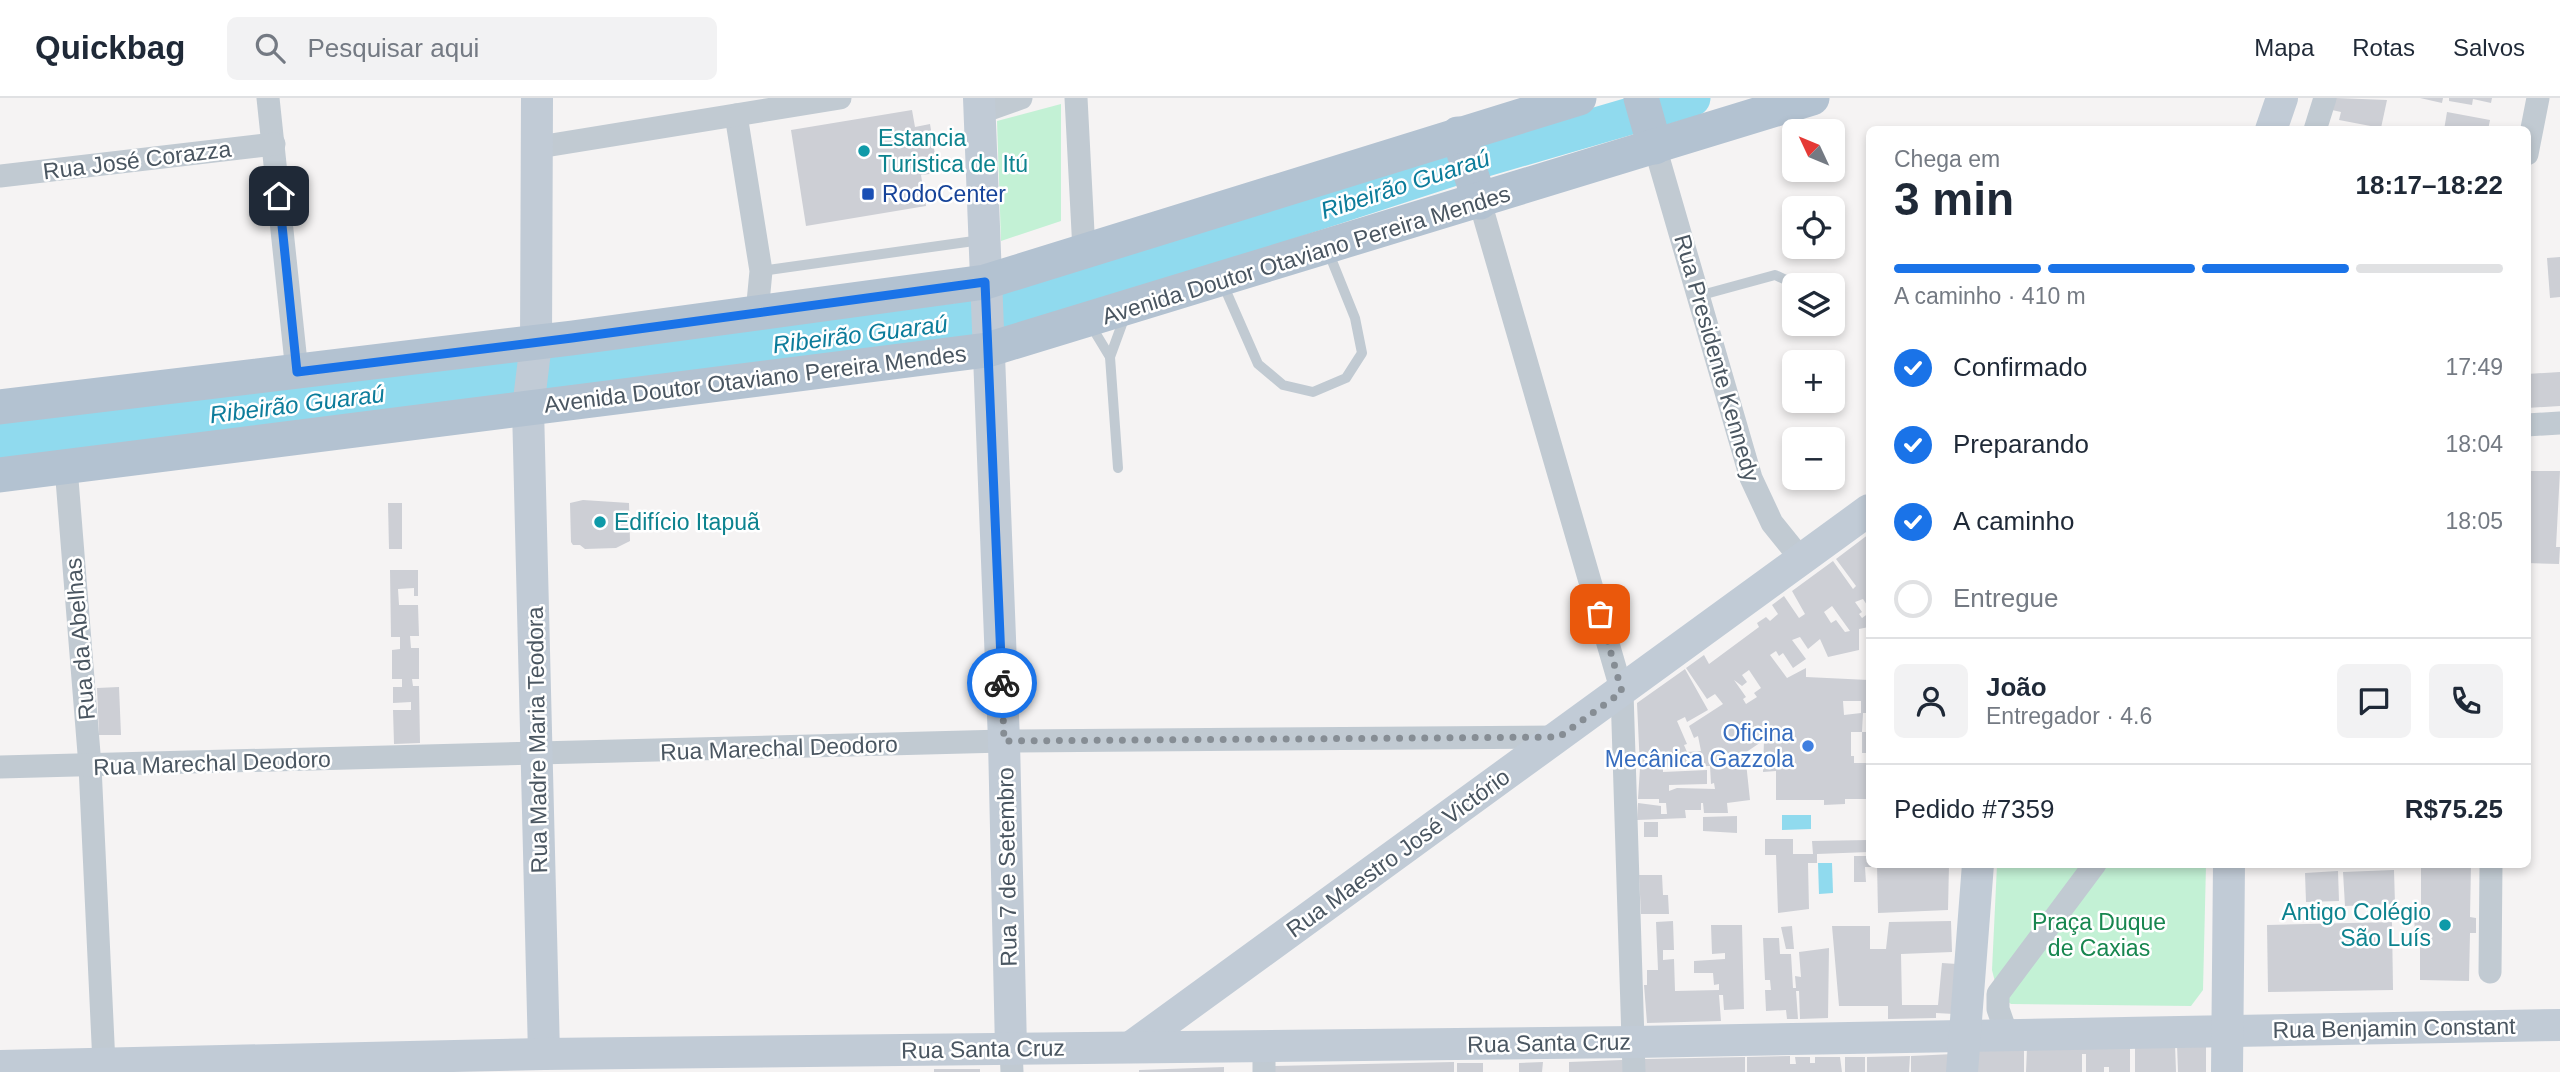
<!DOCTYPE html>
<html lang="pt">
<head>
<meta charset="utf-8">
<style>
  body { margin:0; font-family:Arial,sans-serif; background:#f2f2f3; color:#1f2937; height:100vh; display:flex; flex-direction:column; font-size:26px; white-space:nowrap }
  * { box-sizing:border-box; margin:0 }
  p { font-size:23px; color:#747a83 }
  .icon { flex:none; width:38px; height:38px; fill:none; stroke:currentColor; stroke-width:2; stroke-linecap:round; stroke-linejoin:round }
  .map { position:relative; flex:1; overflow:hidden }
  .side { position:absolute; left:1866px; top:28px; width:665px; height:742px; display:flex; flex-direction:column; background:#fff; border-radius:10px; box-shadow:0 4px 10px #0003 }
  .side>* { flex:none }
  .needle { width:46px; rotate:314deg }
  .fabs { position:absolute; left:1782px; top:21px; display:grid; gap:14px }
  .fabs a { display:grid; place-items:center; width:63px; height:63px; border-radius:10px; background:#fff; box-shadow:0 4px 10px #0003; font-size:35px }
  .pin { position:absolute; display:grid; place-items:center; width:60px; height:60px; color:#fff; margin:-30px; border-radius:14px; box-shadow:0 4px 10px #0006 }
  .courier { position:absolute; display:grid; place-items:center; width:70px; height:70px; margin:-35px; border:5px solid #1a73e8; border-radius:50%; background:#fff; color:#222; box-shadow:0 2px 9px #0007 }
  .summary em { font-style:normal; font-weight:700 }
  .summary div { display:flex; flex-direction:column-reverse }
  .summary { display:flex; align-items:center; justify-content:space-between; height:119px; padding:0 28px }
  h1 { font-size:46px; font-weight:700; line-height:52px }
  .bar { display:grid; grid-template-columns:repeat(4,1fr); gap:10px 7px; align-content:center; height:84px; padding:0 28px }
  .bar i { height:9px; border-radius:5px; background:#e0e1e3 }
  .bar .active { background:#1a73e8 }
  .bar p { grid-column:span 4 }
  .line { display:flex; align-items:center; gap:18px; padding:0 28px; border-top:2px solid #e0e1e3 }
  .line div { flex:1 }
  .round { display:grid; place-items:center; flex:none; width:74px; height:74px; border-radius:10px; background:#f2f2f3 }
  ol { padding:0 28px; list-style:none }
  li { display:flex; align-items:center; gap:21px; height:77px }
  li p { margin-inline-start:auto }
  li .icon { padding:7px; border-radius:50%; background:#1a73e8; color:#fff; stroke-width:4 }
  li:last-child { color:#747a83 }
  li i { width:38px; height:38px; border:4px solid #e0e1e3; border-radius:50% }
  header { display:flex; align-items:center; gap:42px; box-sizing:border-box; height:98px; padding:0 35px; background:#fff; border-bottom:2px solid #e0e1e3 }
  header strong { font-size:33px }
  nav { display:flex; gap:38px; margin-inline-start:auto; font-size:24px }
  .search { width:490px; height:63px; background:#f2f2f3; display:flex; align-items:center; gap:18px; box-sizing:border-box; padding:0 24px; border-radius:10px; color:#747a83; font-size:26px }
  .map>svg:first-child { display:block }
</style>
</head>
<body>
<header>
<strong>Quickbag</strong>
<div class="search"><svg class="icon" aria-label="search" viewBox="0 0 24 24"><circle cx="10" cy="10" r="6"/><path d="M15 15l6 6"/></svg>Pesquisar aqui</div>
<nav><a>Mapa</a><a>Rotas</a><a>Salvos</a></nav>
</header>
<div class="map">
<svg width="2560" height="974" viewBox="0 0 2560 974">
  <rect width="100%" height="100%" fill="#f5f3f3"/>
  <g fill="#c3f1d5">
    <path d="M1061,6V123L1001,143L997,23Z"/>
    <path d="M1997,767H2206L2203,892L2191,908L2011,906L1998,896L1992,872Z"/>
  </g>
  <g fill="#90daee">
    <path d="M1782,717H1811V731L1782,732Z"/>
    <path d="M1818,765H1832L1833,795L1819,796Z"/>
  </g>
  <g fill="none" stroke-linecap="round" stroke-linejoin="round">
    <path stroke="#90daee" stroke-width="37" d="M0,343L960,223L1023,209L1455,69L1692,0"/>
  </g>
  <g fill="#cdcfd5" fill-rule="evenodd">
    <path d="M2336,0L2387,2L2381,30L2339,22L2341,14L2332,12Z"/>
    <path d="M2420,0H2443L2442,5Z"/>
    <path d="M2449,0H2492L2491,5L2473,1L2472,7L2449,3Z"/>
    <path d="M912,12L915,29L930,26L938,75L921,77L926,108L806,128L791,32Z"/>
    <path d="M2447,14L2490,22L2488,32H2444Z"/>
    <path d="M2560,159V199L2550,200L2547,160Z"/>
    <path d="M2560,274V308L2527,310V276Z"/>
    <path d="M2527,373H2560L2556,449H2560L2559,466L2527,465Z"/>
    <path d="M583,402L629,405L630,443L616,450L585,451L580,447H573L571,444L570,405Z"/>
    <path d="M388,405H402V451H389Z"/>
    <path d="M1869,436V510L1863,501L1855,504L1862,514L1859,516L1862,520L1869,515V529L1859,531V552L1828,559L1820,541L1808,551L1800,539L1792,542L1806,561L1793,570L1783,555L1779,558L1776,553L1770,557L1787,580L1806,570V579L1869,582V615H1863L1862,634H1851V658H1854V665H1869V701H1845V706L1824,707V702H1776V673L1763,674L1764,642L1745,655L1750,702L1727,705L1728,715H1704L1703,705H1701V712H1685L1686,720L1637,722L1638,705L1661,708V716H1667L1666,705H1659V701H1638L1640,670L1637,605L1685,571L1708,612L1687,624L1685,619L1677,623L1687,646L1684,647L1687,654L1701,653L1698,638L1694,640L1689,628L1723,606L1715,596L1707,601L1686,570L1704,557L1709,566L1759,529L1757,525L1766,519L1770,523L1778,516L1772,507L1784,498L1799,520L1805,516L1792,493L1833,463L1853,491L1856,488L1836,461ZM1832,508L1850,533L1845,534L1836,522L1831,525L1824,514ZM1749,572L1761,590L1754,595L1757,599L1746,606L1743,601L1746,599L1734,582L1742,588L1747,584L1742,577ZM1843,603H1861V615L1844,617ZM1710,668L1711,686L1714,685L1715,691L1677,690L1669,693V687L1707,686V672L1663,674V669Z"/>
    <path d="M390,472H418V498H414V490L398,491L399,507H418L419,538H410L411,550H419V581H412L413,588H419L420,645L394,646L393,612H411V604L393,605V589H402V581H392V552L400,551V539H391Z"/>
    <path d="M119,589L121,637H99L97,590Z"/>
    <rect x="1862" y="634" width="7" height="21"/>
    <path d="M1737,718V735L1703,733V719Z"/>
    <rect x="1644" y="724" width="14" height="15"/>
    <path d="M1765,741H1793V756H1813L1812,743L1869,742V754L1817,756V765H1808L1809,811L1778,815L1776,757H1765Z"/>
    <path d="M1854,758H1869V766L1873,769H1865L1866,784H1854Z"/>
    <path d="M1877,766H1949L1948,812L1878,815Z"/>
    <path d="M2421,766H2471L2470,819L2476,820V835H2470L2469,883L2420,882V835H2415L2414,818H2421Z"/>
    <path d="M2394,772L2395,806L2345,808L2343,774Z"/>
    <path d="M2338,773L2339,803L2306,804L2305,775Z"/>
    <path d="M1639,777H1662L1663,797H1668L1669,816H1641Z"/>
    <path d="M1673,823L1674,852H1663V862L1674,861L1675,893L1719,892V886L1714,887L1713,875H1694V863L1725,861V855L1712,856L1711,827H1742L1744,911L1724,912L1723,897H1719L1721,923L1647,925L1644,887H1647V872H1658L1656,824Z"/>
    <path d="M1951,823L1952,854L1901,856L1902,907H1938L1942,865L1957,866L1954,916L1936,915V920L1888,921V908H1839L1832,828H1870V851H1886L1889,824Z"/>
    <path d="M2392,824L2393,892L2268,894L2267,827Z"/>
    <path d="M1792,828L1794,851H1786L1781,829Z"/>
    <path d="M1763,840H1779L1780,856H1791L1793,890H1796L1795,878L1801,879L1799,854L1829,850L1828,920L1800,921L1799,893H1796L1798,921H1787L1786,912L1766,913L1765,892H1771L1770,882H1765Z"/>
    <path d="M2175,946L2176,974H2135V947Z"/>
    <path d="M2177,946H2206V974H2178Z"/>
    <path d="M2130,947V974H2109V969H2104V974H2086V956H2082V974H2026L2027,949Z"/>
    <path d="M2024,949V974H1971L1972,953Z"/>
    <path d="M1954,956L1952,974H1911V958Z"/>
    <path d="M1790,958V966H1796L1795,959H1810V965H1815V959H1840L1842,974H1747V959Z"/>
    <path d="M1910,958L1909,974H1867V959Z"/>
    <path d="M1745,959V974H1645V961Z"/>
    <rect x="1845" y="959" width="20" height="15"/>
    <path d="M1622,962L1627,966V974H1569V964Z"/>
    <path d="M1454,964V974H1275L1274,968Z"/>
    <path d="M1543,964L1542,974H1519V965Z"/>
    <rect x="1457" y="965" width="26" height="9"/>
    <path d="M1224,969V974H1139V972Z"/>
    <rect x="934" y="971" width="46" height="3"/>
  </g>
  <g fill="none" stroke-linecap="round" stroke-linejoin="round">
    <g stroke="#c1cad2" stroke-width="10">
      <path d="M761,173L981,142"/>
      <path d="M1222,184L1258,266L1283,287L1313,294L1346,280L1362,255L1355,220L1328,153"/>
      <path d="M1698,198L1775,177L1786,182L1794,199"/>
      <path d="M1090,226L1110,259"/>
      <path d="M1118,370L1110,259L1125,218"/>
    </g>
    <g stroke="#c1cad2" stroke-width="23">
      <path d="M268,0L297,274"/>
      <path d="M1076,0L1084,153"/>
      <path d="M979,15L1021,0"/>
      <path d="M736,17L761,173L757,215"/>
      <path d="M2315,32L2325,0"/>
      <path d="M539,49L840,0"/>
      <path d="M1655,49L1751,380L1772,425L1801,461"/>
      <path d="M2527,56L2538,0"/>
      <path d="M0,78L274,46"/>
      <path d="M1480,104L1622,594L1634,974"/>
      <path d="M2527,327L2560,325"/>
      <path d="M66,369L90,668L104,966"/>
      <path d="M0,669L1004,643L1559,639"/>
      <path d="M2490,874L2491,766"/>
      <path d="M2007,937L1998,911V896L2095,766"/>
      <path d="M1264,948V974"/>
      <path d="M1011,951L1012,974"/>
    </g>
    <g stroke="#c1cbd6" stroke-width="32">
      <path d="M537,0L536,245L528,310L544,956"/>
      <path d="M979,0L1004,643L1011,951"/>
      <path d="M2271,32L2282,0"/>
      <path d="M1131,949L1869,412"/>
      <path d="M0,968L544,956L1634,944L2560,927"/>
      <path d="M1962,974L1978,766"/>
      <path d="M2227,974L2229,766"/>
    </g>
    <g stroke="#b3c2d1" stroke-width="35">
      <path d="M1641,0L1655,49"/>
      <path d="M1458,36L1480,104"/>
      <path d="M0,309L572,240L985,184L1579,0"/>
      <path d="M0,377L987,252L1812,0"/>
    </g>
  </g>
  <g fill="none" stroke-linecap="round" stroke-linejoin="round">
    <path stroke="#868d94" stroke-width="7" stroke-dasharray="0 12.6" d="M1002,585L1004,643L1559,639L1622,594L1600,516"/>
    <path stroke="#1a73e8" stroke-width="9" d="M279,98L297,274L572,240L985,184L1002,585"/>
  </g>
  <g fill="#0f9aa8" stroke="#fff" stroke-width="2.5">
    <circle cx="864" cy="53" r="7"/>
    <circle cx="600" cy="424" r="7"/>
    <circle cx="2445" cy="827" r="7"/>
  </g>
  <rect fill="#1a4fb4" stroke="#fff" stroke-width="2.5" x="861" y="89" width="14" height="14" rx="3.5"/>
  <circle fill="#3f7fe0" stroke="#fff" stroke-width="2.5" cx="1808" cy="648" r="7"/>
  <g text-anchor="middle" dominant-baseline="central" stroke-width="5" stroke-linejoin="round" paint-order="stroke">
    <g font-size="23" fill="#0d838f" stroke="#fff" text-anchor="start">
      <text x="878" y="40">Estancia<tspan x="878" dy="26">Turistica de Itú</tspan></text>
      <text x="614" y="424">Edifício Itapuã</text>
      <text x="2431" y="814" text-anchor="end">Antigo Colégio<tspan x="2431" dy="26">São Luís</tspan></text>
    </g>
    <g font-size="23" fill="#4a5661" stroke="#fff">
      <text transform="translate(137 62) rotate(-7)">Rua José Corazza</text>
      <text transform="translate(1306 157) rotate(-17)">Avenida Doutor Otaviano Pereira Mendes</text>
      <text transform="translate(1717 260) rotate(74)">Rua Presidente Kennedy</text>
      <text transform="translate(755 281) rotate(-7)">Avenida Doutor Otaviano Pereira Mendes</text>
      <text transform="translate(80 541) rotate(-95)">Rua da Abelhas</text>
      <text transform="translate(537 642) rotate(-91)">Rua Madre Maria Teodora</text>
      <text transform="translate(779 650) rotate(-2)">Rua Marechal Deodoro</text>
      <text transform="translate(212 665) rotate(-2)">Rua Marechal Deodoro</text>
      <text transform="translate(1398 755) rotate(-36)">Rua Maestro José Victório</text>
      <text transform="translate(1007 769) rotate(-91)">Rua 7 de Setembro</text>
      <text transform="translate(2394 930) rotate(-1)">Rua Benjamin Constant</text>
      <text transform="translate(1549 945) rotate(-1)">Rua Santa Cruz</text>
      <text transform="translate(983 951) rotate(-1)">Rua Santa Cruz</text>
    </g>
    <g font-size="23" fill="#164399" stroke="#fff" text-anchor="start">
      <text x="882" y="96">RodoCenter</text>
    </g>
    <g font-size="23" fill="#366cbe" stroke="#fff" text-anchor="end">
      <text x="1794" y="635">Oficina<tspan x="1794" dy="26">Mecânica Gazzola</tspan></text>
    </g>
    <g font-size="23" fill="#17864f" stroke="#fff">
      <text x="2099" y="824">Praça Duque<tspan x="2099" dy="26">de Caxias</tspan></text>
    </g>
    <g font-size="24" font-style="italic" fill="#0c7c9b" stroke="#fff">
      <text transform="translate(1405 86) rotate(-18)">Ribeirão Guaraú</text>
      <text transform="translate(860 236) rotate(-7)">Ribeirão Guaraú</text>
      <text transform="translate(297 306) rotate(-7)">Ribeirão Guaraú</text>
    </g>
  </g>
</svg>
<div class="fabs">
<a><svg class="needle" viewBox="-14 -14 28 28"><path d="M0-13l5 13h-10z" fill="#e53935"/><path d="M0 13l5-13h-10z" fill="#747a83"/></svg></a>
<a><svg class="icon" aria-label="locate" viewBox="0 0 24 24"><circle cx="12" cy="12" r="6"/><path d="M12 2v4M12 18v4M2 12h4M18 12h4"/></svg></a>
<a><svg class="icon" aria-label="layers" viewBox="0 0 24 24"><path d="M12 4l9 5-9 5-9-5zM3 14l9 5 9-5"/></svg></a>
<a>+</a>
<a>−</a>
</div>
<div class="pin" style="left:1600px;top:516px;background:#ea580c"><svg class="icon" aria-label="bag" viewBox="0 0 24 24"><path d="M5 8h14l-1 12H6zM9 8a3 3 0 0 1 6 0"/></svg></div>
<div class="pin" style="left:279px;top:98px;background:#1f2937"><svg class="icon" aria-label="home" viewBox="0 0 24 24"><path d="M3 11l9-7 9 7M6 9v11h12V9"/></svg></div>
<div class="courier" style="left:1002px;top:585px"><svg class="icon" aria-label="bike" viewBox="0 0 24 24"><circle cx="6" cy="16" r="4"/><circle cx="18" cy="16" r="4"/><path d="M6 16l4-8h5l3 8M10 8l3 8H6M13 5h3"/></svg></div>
<section class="side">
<div class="summary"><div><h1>3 min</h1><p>Chega em</p></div><em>18:17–18:22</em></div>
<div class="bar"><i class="active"></i><i class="active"></i><i class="active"></i><i></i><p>A caminho · 410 m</p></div>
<ol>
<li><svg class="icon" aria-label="check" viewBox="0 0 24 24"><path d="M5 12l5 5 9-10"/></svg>Confirmado<p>17:49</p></li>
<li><svg class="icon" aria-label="check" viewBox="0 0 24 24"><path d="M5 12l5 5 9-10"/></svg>Preparando<p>18:04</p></li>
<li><svg class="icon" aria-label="check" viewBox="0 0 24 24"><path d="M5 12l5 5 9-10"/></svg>A caminho<p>18:05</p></li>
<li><i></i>Entregue</li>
</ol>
<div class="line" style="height:126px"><a class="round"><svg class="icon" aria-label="person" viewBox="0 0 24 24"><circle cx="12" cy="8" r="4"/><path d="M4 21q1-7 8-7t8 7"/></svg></a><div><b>João</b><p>Entregador · 4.6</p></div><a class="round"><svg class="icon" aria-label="chat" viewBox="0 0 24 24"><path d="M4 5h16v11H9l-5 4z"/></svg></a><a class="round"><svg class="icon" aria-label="phone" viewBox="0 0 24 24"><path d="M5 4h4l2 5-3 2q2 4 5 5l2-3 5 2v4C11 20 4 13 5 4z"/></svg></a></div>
<div class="line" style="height:91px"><div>Pedido #7359</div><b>R$75.25</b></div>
</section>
</div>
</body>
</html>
